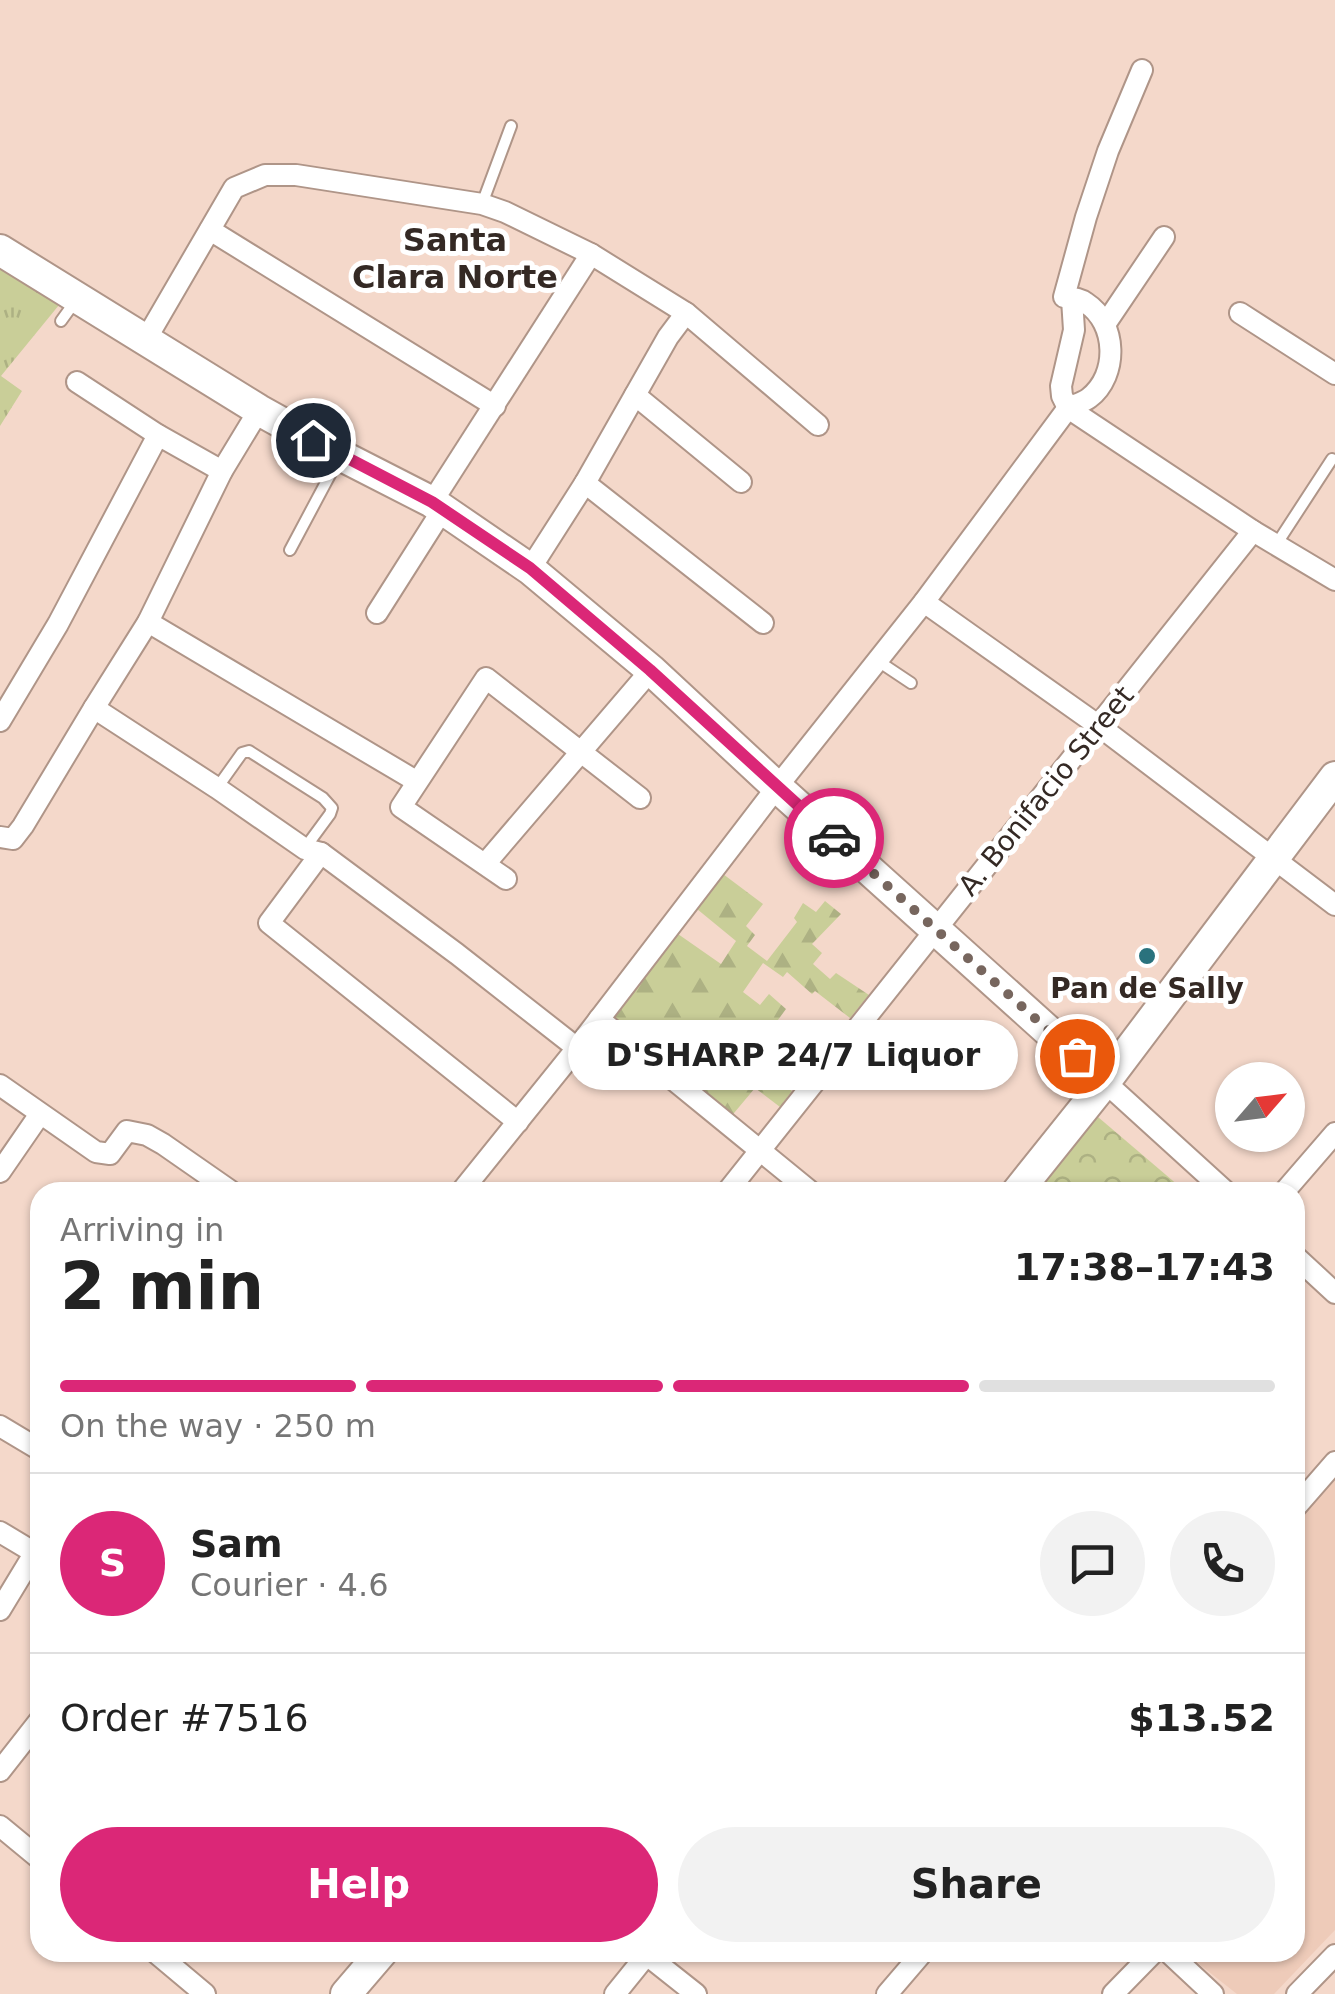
<!DOCTYPE html>
<html lang="en">
<head>
<meta charset="utf-8">
<style>
  body { margin:0; font-family:"DejaVu Sans",sans-serif; background:#f2f2f2; color:#222; height:100vh; display:flex; flex-direction:column; font-size:38px; white-space:nowrap }
  * { box-sizing:border-box; margin:0 }
  p { font-size:32px; color:#767676 }
  .icon { flex:none; width:55px; height:55px; fill:none; stroke:currentColor; stroke-width:2; stroke-linecap:round; stroke-linejoin:round }
  .map { position:relative; flex:1; overflow:hidden }
  .panel { position:absolute; left:30px; top:1182px; width:1275px; height:780px; display:flex; flex-direction:column; background:#fff; border-radius:30px; box-shadow:0 2px 8px #0004 }
  .panel>* { flex:none }
  .needle { width:65px; rotate:62deg }
  .fabs { position:absolute; left:1215px; top:1062px; display:grid; gap:20px }
  .fabs a { display:grid; place-items:center; width:90px; height:90px; border-radius:50%; background:#fff; box-shadow:0 2px 8px #0004; font-size:50px }
  .pin { position:absolute; display:grid; place-items:center; width:85px; height:85px; color:#fff; margin:-42px; border:5px solid #fff; border-radius:50%; box-shadow:0 2px 10px #0007 }
  .courier { position:absolute; display:grid; place-items:center; width:100px; height:100px; margin:-50px; border:8px solid #db2777; border-radius:50%; background:#fff; color:#222; box-shadow:0 2px 12px #0007 }
  .bubble { position:absolute; height:70px; border-radius:35px; background:#fff; box-shadow:0 2px 8px #0004; font-size:32px; font-weight:700; line-height:70px; text-align:center }
  .summary em { font-style:normal; font-weight:700 }
  .summary div { display:flex; flex-direction:column-reverse }
  .summary { display:flex; align-items:center; justify-content:space-between; height:170px; padding:0 30px }
  h1 { font-size:65px; font-weight:700; line-height:75px }
  .bar { display:grid; grid-template-columns:repeat(4,1fr); gap:15px 10px; align-content:center; height:120px; padding:0 30px }
  .bar i { height:12px; border-radius:8px; background:#e0e0e0 }
  .bar .current { background:#db2777 }
  .bar p { grid-column:span 4 }
  .line { display:flex; align-items:center; gap:25px; padding:0 30px; border-top:2px solid #e0e0e0 }
  .line div { flex:1 }
  .round { display:grid; place-items:center; flex:none; width:105px; height:105px; border-radius:52px; background:#f2f2f2 }
  .action { display:flex; gap:20px; margin-top:auto; padding:20px 30px }
  .action a { flex:1; height:115px; border-radius:60px; background:#db2777; color:#fff; font-size:40px; font-weight:700; line-height:115px; text-align:center }
  .action a+a { background:#f2f2f2; color:#222 }
  .map>svg:first-child { display:block }
</style>
</head>
<body>
<div class="map">
<svg width="1335" height="1994" viewBox="0 0 1335 1994">
  <defs>
    <pattern id="grass-tufts" width="24" height="20" patternUnits="userSpaceOnUse" patternTransform="scale(2.5)"><rect width="24" height="20" fill="#c9ce98"/><path d="M3 7l-1-3M5 7V3M7 7l1-3M15 17l-1-3M17 17v-4M19 17l1-3" fill="none" stroke="#adb183"/></pattern>
    <pattern id="forest-firs" width="22" height="20" patternUnits="userSpaceOnUse" patternTransform="scale(2.5)"><rect width="22" height="20" fill="#c9ce98"/><path d="M5 1l3.5 6h-7zM16 11l3.5 6h-7z" fill="#adb183"/></pattern>
    <pattern id="park-crowns" width="20" height="18" patternUnits="userSpaceOnUse" patternTransform="scale(2.5)"><rect width="20" height="18" fill="#c9ce98"/><path d="M2 6a3 3 0 1 1 6 0M12 15a3 3 0 1 1 6 0" fill="none" stroke="#adb183"/></pattern>
  </defs>
  <rect width="100%" height="100%" fill="#f4d8ca"/>
  <path fill="#eecbb9" d="M1335,1470V1930L1274,1994H1237L1185,1953L1295,1952V1516Z"/>
  <path fill="url(#grass-tufts)" d="M0,250L68,294L1,376L22,391L0,426Z"/>
  <path fill="url(#forest-firs)" d="M723,874L763,904L746,926L755,935L747,946L767,961L797,922L794,918L803,903L816,912L825,901L841,914L812,944L822,953L813,964L830,979L836,973L869,995L850,1018L815,991L812,994L787,972L783,977L763,963L743,992L760,1005L769,994L786,1009L759,1046L767,1054L760,1066L792,1091L780,1107L755,1088L729,1119L609,1020L678,934L721,964L736,941L697,909Z"/>
  <path fill="url(#park-crowns)" d="M1098,1117L1186,1192H1034Z"/>
  <g fill="none" stroke-linecap="round" stroke-linejoin="round">
    <g stroke="#af9588" stroke-width="14">
      <g id="service">
        <path d="M482,204L511,126"/>
        <path d="M61,321L74,303"/>
        <path d="M1276,545L1332,459"/>
        <path d="M290,550L340,456"/>
        <path d="M878,661L911,683"/>
        <path d="M217,788L242,753L249,751L323,798L332,808L330,814L305,848"/>
      </g>
    </g>
    <g stroke="#af9588" stroke-width="24">
      <g id="minor">
        <path d="M210,230L495,406"/>
        <path d="M1240,313L1335,374"/>
        <path d="M1106,323L1164,237"/>
        <path d="M145,341L234,188L265,175H296L482,204L505,212L591,254L686,313L818,425"/>
        <path d="M77,382L158,435L222,471"/>
        <path d="M635,395L741,482"/>
        <path d="M1068,408L1253,531L1335,580"/>
        <path d="M1068,408L1062,396L1061,386L1074,330L1072,299"/>
        <path d="M585,483L763,623"/>
        <path d="M432,502L591,254"/>
        <path d="M530,569L585,483L668,337L686,313"/>
        <path d="M924,602L1099,726L1335,905"/>
        <path d="M377,613L443,509"/>
        <path d="M148,622L416,781"/>
        <path d="M94,708L217,788L305,849L321,853L457,954L577,1048"/>
        <path d="M0,721L58,624L158,435"/>
        <path d="M0,837L13,839L23,826L94,708L148,622L222,471L259,410"/>
        <path d="M321,853L269,923L518,1122"/>
        <path d="M485,864L651,670"/>
        <path d="M506,879L401,807L486,678L640,798"/>
        <path d="M599,1019L811,1192"/>
        <path d="M1105,1082L1226,1192"/>
        <path d="M0,1085L96,1152L110,1154L127,1131L147,1135L163,1144L232,1192"/>
        <path d="M0,1172L40,1114"/>
        <path d="M461,1192L577,1048L777,787L924,602L1068,408C1074,405 1084,402 1089,398C1119,375 1117,323 1086,303C1080,298 1072,298 1064,297L1086,217L1108,151L1142,70"/>
        <path d="M727,1192L1253,531"/>
        <path d="M1284,1192L1335,1133"/>
        <path d="M1295,1256L1335,1293"/>
        <path d="M0,1426L40,1450"/>
        <path d="M1295,1508L1335,1462"/>
        <path d="M0,1532L40,1556"/>
        <path d="M0,1610L40,1544"/>
        <path d="M0,1771L40,1720"/>
        <path d="M0,1826L40,1859"/>
        <path d="M155,1952L205,1994"/>
        <path d="M643,1952L696,1994"/>
        <path d="M1168,1952L1213,1994"/>
        <path d="M615,1994L649,1952"/>
        <path d="M887,1994L923,1952"/>
        <path d="M1113,1994L1154,1952"/>
        <path d="M1297,1994L1335,1955"/>
      </g>
    </g>
    <g stroke="#af9588" stroke-width="34">
      <g id="secondary">
        <path d="M0,250L259,410L340,455L432,502L530,569L651,670L777,787L1105,1082"/>
        <path d="M1017,1192L1105,1082L1335,777"/>
        <path d="M346,1994L382,1952"/>
      </g>
    </g>
    <use href="#service" stroke="#fff" stroke-width="10"/>
    <use href="#minor" stroke="#fff" stroke-width="20"/>
    <use href="#secondary" stroke="#fff" stroke-width="30"/>
  </g>
  <g fill="none" stroke-linecap="round" stroke-linejoin="round">
    <path stroke="#77665e" stroke-width="10" stroke-dasharray="0 18" d="M834,838L1077,1056"/>
    <path stroke="#db2777" stroke-width="12" d="M313,440L432,502L530,568L650,670L834,838"/>
  </g>
  <circle fill="#2a727d" stroke="#fff" stroke-width="4" cx="1147" cy="956" r="10"/>
  <g text-anchor="middle" dominant-baseline="central" stroke-width="10" stroke-linejoin="round" paint-order="stroke">
    <g font-size="28" fill="#342924" stroke="#fff">
      <text transform="translate(1046 791) rotate(-51)">A. Bonifacio Street</text>
    </g>
    <g font-size="28" font-weight="bold" fill="#342924" stroke="#fff">
      <text x="1147" y="988">Pan de Sally</text>
    </g>
    <g font-size="32" font-weight="bold" fill="#342924" stroke="#fff">
      <text x="455" y="240">Santa<tspan x="455" dy="37">Clara Norte</tspan></text>
    </g>
  </g>
</svg>
<div class="fabs">
<a><svg class="needle" viewBox="-14 -14 28 28"><path d="M0-13l5 13h-10z" fill="#e53935"/><path d="M0 13l5-13h-10z" fill="#767676"/></svg></a>
</div>
<div class="pin" style="left:1077px;top:1056px;background:#ea580c"><svg class="icon" aria-label="bag" viewBox="0 0 24 24"><path d="M5 8h14l-1 12H6zM9 8a3 3 0 0 1 6 0"/></svg></div>
<div class="pin" style="left:313px;top:440px;background:#1f2937"><svg class="icon" aria-label="home" viewBox="0 0 24 24"><path d="M3 11l9-7 9 7M6 9v11h12V9"/></svg></div>
<div class="courier" style="left:834px;top:838px"><svg class="icon" aria-label="car" viewBox="0 0 24 24"><path d="M5 17H2v-5l4-1 3-4h7l3 4 3 1v5h-3M9 17h6M6 11h13"/><circle cx="7" cy="17" r="2"/><circle cx="17" cy="17" r="2"/></svg></div>
<div class="bubble" style="left:568px;top:1020px;width:450px">D'SHARP 24/7 Liquor</div>
<section class="panel">
<div class="summary"><div><h1>2 min</h1><p>Arriving in</p></div><em>17:38–17:43</em></div>
<div class="bar"><i class="current"></i><i class="current"></i><i class="current"></i><i></i><p>On the way · 250 m</p></div>
<div class="line" style="height:180px"><b class="round" style="background:#db2777;color:#fff">S</b><div><b>Sam</b><p>Courier · 4.6</p></div><a class="round"><svg class="icon" aria-label="chat" viewBox="0 0 24 24"><path d="M4 5h16v11H9l-5 4z"/></svg></a><a class="round"><svg class="icon" aria-label="phone" viewBox="0 0 24 24"><path d="M5 4h4l2 5-3 2q2 4 5 5l2-3 5 2v4C11 20 4 13 5 4z"/></svg></a></div>
<div class="line" style="height:130px"><div>Order #7516</div><b>$13.52</b></div>
<div class="action"><a>Help</a><a>Share</a></div>
</section>
</div>
</body>
</html>
